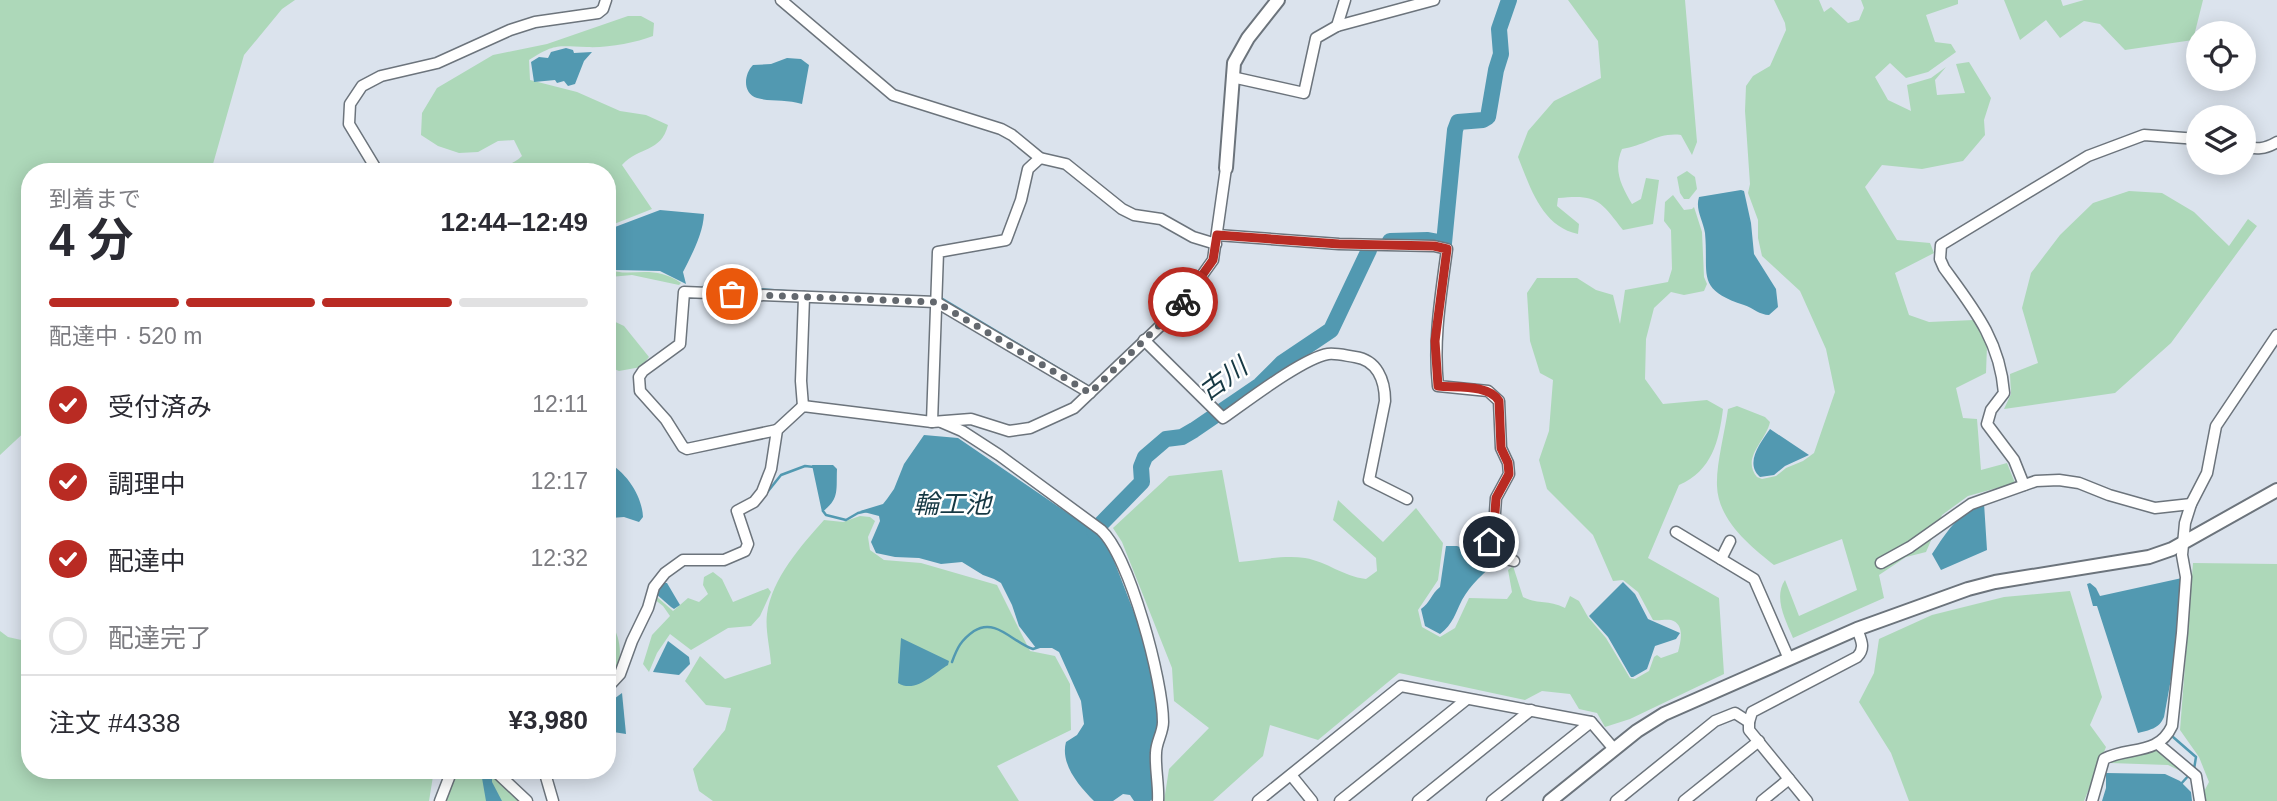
<!DOCTYPE html>
<html lang="ja">
<head>
<meta charset="utf-8">
<style>
  body { margin:0; font-family:Arial,"Noto Sans JP",sans-serif; background:#f2f2f3; color:#2b2b33; height:100vh; display:flex; flex-direction:column; font-size:26px; white-space:nowrap }
  * { box-sizing:border-box; margin:0 }
  p { font-size:23px; color:#7c7c81 }
  .icon { flex:none; width:38px; height:38px; fill:none; stroke:currentColor; stroke-width:2; stroke-linecap:round; stroke-linejoin:round }
  .map { position:relative; flex:1; overflow:hidden }
  .side { position:absolute; left:21px; top:163px; width:595px; height:616px; display:flex; flex-direction:column; background:#fff; border-radius:28px; box-shadow:0 4px 18px #0003 }
  .side>* { flex:none }
  .tools { position:absolute; left:2186px; top:21px; display:grid; gap:14px }
  .tools a { display:grid; place-items:center; width:70px; height:70px; border-radius:50%; background:#fff; box-shadow:0 4px 18px #0003; font-size:35px }
  .pin { position:absolute; display:grid; place-items:center; width:60px; height:60px; color:#fff; margin:-30px; border:4px solid #fff; border-radius:50%; box-shadow:0 2px 7px #0007 }
  .courier { position:absolute; display:grid; place-items:center; width:70px; height:70px; margin:-35px; border:5px solid #b92b23; border-radius:50%; background:#fff; color:#222; box-shadow:0 2px 9px #0007 }
  .head em { font-style:normal; font-weight:700 }
  .head div { display:flex; flex-direction:column-reverse }
  .head { display:flex; align-items:center; justify-content:space-between; height:119px; padding:0 28px }
  h1 { font-size:46px; font-weight:700; line-height:52px }
  .bar { display:grid; grid-template-columns:repeat(4,1fr); gap:10px 7px; align-content:center; height:84px; padding:0 28px }
  .bar i { height:9px; border-radius:5px; background:#e1e1e2 }
  .bar .current { background:#b92b23 }
  .bar p { grid-column:span 4 }
  .line { display:flex; align-items:center; gap:18px; padding:0 28px; border-top:2px solid #e1e1e2 }
  .line div { flex:1 }
  ol { padding:0 28px; list-style:none }
  li { display:flex; align-items:center; gap:21px; height:77px }
  li p { margin-inline-start:auto }
  li .icon { padding:7px; border-radius:50%; background:#b92b23; color:#fff; stroke-width:4 }
  li:last-child { color:#7c7c81 }
  li i { width:38px; height:38px; border:4px solid #e1e1e2; border-radius:50% }
  .map>svg:first-child { display:block }
</style>
</head>
<body>
<div class="map">
<svg width="2277" height="801" viewBox="0 0 2277 801">
  <rect width="100%" height="100%" fill="#dbe3ed"/>
  <g fill="#add8b9">
    <path d="M0,0H295L282,9L244,55L211,171L30,172V427L0,455Z"/>
    <path d="M1568,0H1685L1697,142L1692,155L1681,135C1658,132 1645,146 1622,149C1613,170 1621,185 1632,204L1641,199L1646,178L1659,180L1653,224L1623,230C1600,200 1597,194 1558,198L1557,206L1579,224L1578,234C1542,227 1530,187 1518,157L1528,131L1554,101L1601,78L1598,41Z"/>
    <path d="M1774,0H1819L1824,12L1831,7L1848,23L1859,20L1864,8L1861,0H1958V4L1926,15L1935,42L1951,44L1956,52L1928,72L1906,78L1890,63L1875,77L1888,100L1911,111L1907,85L1931,78L1946,67L1935,80L1937,95L1965,93L1956,64L1969,62L1991,98L1984,120L1985,135L1963,161L1922,169L1882,165L1865,187L1897,240L1930,243L1934,253L1895,273L1909,315L1929,322L1974,320L1987,346L1986,373L1956,388L1963,418L1977,419L1981,470L2007,463L2015,483L1968,496L1942,515L1926,552L1906,557L1879,575L1884,598L1793,638C1786,621 1773,598 1785,580L1799,616L1857,590L1842,539L1774,565C1750,546 1718,520 1717,486C1716,464 1725,432 1728,409L1737,406L1765,417L1770,422C1766,441 1741,458 1757,477L1762,479L1776,476L1786,468L1803,461L1814,453L1835,392L1826,349L1800,291L1762,256L1758,238V220L1748,193L1750,184L1745,111L1746,86L1753,76L1770,66L1786,30L1785,23Z"/>
    <path d="M2004,0H2061L2063,6L2084,0H2203L2193,40L2125,50L2100,24L2084,21L2060,38L2046,20L2020,40Z"/>
    <path d="M628,16H641L654,23L653,36C635,43 607,48 587,47C558,46 555,43 529,60L530,80L577,92L620,111L646,115L668,125C661,153 639,146 622,165L652,209L614,224L607,238V172L446,171C470,156 500,178 522,156L514,140L498,141L478,152L459,153L438,146L421,135L422,113L437,88L493,55L547,44Z"/>
    <path d="M1687,171L1695,177L1697,189L1689,199H1684L1680,193L1677,177Z"/>
    <path d="M2129,191L2162,193L2194,212L2229,246L2248,219L2257,226L2171,343L2115,393L2004,409L2011,394L2010,374L2038,363L2022,308L2031,273L2060,235L2093,203Z"/>
    <path d="M1673,195L1684,210L1692,209L1694,207L1702,232L1704,277L1707,284L1704,291L1684,295L1671,292L1654,308L1646,339L1645,379L1663,404L1707,400L1723,409C1719,441 1712,471 1679,485L1648,558L1719,598L1724,674L1630,719L1605,727L1597,713L1579,709L1570,694L1542,691L1525,700L1399,673L1318,740L1270,725L1263,756L1213,801H1164L1169,769L1209,728L1174,701L1172,668L1122,542L1113,528L1169,476L1222,470L1239,562C1260,560 1284,555 1305,558C1328,562 1342,576 1366,579L1377,571L1376,558L1333,520L1338,500L1383,542L1416,508L1443,543L1438,580L1418,610L1422,627L1440,637L1455,628L1469,598L1507,599L1512,592L1508,570L1513,566L1523,597C1540,605 1547,599 1565,608L1570,596L1579,601L1588,617L1606,638L1630,678L1635,679L1649,671L1654,657L1657,655L1661,658L1678,652C1681,641 1685,624 1671,620C1666,619 1658,621 1653,620L1638,592L1623,580L1613,581L1593,535L1547,489L1539,460L1549,431L1553,380L1540,373L1530,341L1527,293L1537,278H1577L1596,290L1613,295L1620,324L1625,290L1668,282L1672,269L1671,230L1664,221L1665,202Z"/>
    <path d="M607,268C628,280 651,262 681,283L679,285L632,275L610,277L607,308Z"/>
    <path d="M607,318L624,326L649,357L641,367L619,371L607,366Z"/>
    <path d="M860,516L870,517L875,521L868,537L870,550L884,560L921,563L997,585L1030,651L1055,656L1070,684L1071,730L997,766L1019,801H713L699,791L693,769L725,730L731,708L706,705L685,681L700,656L725,679L771,664C770,648 765,629 767,614C772,578 801,546 824,520L843,522Z"/>
    <path d="M2193,563L2277,564V801H2199L2209,782L2199,757L2180,730Z"/>
    <path d="M713,572L722,579L733,602L768,588L771,592L760,616L751,626L728,628L691,650L670,634L657,653L649,672L643,664L652,635L670,616L663,606L654,599L656,596L673,611L688,598L699,602L708,594L703,585L704,577Z"/>
    <path d="M2070,591L2102,697L2090,725L2106,747L2084,801H1909L1891,753L1859,702L1874,673L1879,639L1932,615L2004,597Z"/>
    <path d="M607,624L613,626C623,645 623,666 607,683Z"/>
    <path d="M0,631L8,637L30,642V770H434L429,801H0Z"/>
    <path d="M2162,749L2187,774L2168,765L2110,763L2114,759Z"/>
    <path d="M456,770H488L521,801H444Z"/>
  </g>
  <g fill="#5299b1">
    <path d="M566,48L573,50L574,53L592,52L584,61L575,84L568,86L564,81L557,83L555,80L534,82L531,62L539,57L548,58L551,52Z"/>
    <path d="M787,58L801,59L809,65L802,104C787,99 771,102 757,98C742,93 744,74 753,65L771,64Z"/>
    <path d="M1741,190L1744,191L1751,223L1754,254L1776,289L1778,307L1769,315C1760,315 1753,308 1744,305C1695,289 1709,275 1705,233C1703,220 1695,210 1699,197Z"/>
    <path d="M660,210L704,214C703,234 692,254 683,272L686,284L660,271L616,270L608,261L607,244L615,227Z"/>
    <path d="M1770,429L1809,455L1785,466L1774,475L1760,477C1744,463 1761,442 1770,429Z"/>
    <path d="M924,435L958,438L1094,531L1108,545L1145,641L1160,720L1154,798L1150,801H1134L1130,795L1123,794L1113,801H1094C1079,786 1060,764 1066,742L1077,735L1084,724L1081,701L1059,652L1052,648H1036L1019,626L1012,605L1001,583L994,579L983,575L962,562L941,564L919,558L895,557L876,553L871,542L880,521L879,516L860,511L883,504L887,499L894,489L904,464Z"/>
    <path d="M607,462C626,472 642,495 643,517L639,522L624,517L611,518L612,513L607,505Z"/>
    <path d="M812,465H833L837,469C836,490 840,499 822,512Z"/>
    <path d="M1984,503L1987,550L1941,570L1932,554C1946,533 1959,511 1984,503Z"/>
    <path d="M1446,546H1457L1497,561C1484,573 1471,584 1462,600C1455,614 1453,624 1440,634L1425,626L1421,609C1430,603 1431,594 1440,587Z"/>
    <path d="M2182,578L2177,646L2164,717C2159,729 2149,730 2138,733L2097,606H2093L2087,584L2090,583L2096,588L2100,596Z"/>
    <path d="M1623,582L1635,594L1648,619L1680,633L1676,639L1655,646L1647,669L1633,677H1631L1608,637L1589,616Z"/>
    <path d="M660,583H667L680,605L674,609L671,607L655,593Z"/>
    <path d="M901,638L949,661L948,665C934,673 916,694 898,683Z"/>
    <path d="M668,641L689,657L690,664L679,675L653,672Z"/>
    <path d="M622,693L626,734L607,731V704Z"/>
    <path d="M484,770L492,775V782L502,801H486L482,778Z"/>
    <path d="M2106,773L2165,774L2180,781L2191,792L2192,801H2102L2106,788Z"/>
  </g>
  <g fill="none" stroke-linecap="round" stroke-linejoin="round">
    <g stroke="#5299b1" stroke-width="2.5">
      <path d="M607,227L618,230"/>
      <path d="M704,286L729,289"/>
      <path d="M756,291L759,289L797,292"/>
      <path d="M941,298L1091,388"/>
      <path d="M757,505L781,475L805,466L814,467"/>
      <path d="M823,511L826,515L846,520L858,513L867,511"/>
      <path d="M952,662C957,648 961,640 974,631C996,617 1013,643 1033,649L1039,647"/>
      <path d="M2173,737L2196,757L2194,769"/>
      <path d="M2180,785L2190,774"/>
    </g>
    <g stroke="#5299b1" stroke-width="16">
      <path d="M1390,241L1428,240L1444,243L1455,130L1458,122L1483,120L1488,117L1496,70L1501,54L1499,29L1509,0"/>
      <path d="M1094,531L1142,482L1141,467L1145,457L1166,439L1182,437L1194,430L1260,385L1282,363L1331,330L1369,250"/>
    </g>
    <g stroke="#6c747c" stroke-width="13">
      <g id="minor">
        <path d="M781,0L893,95L1001,129L1012,135L1040,158L1066,164L1122,209L1134,215L1161,219L1193,237L1216,244"/>
        <path d="M1337,26L1345,0"/>
        <path d="M1232,77L1304,93L1316,38L1337,26L1434,0"/>
        <path d="M2244,146C2256,150 2265,149 2277,142"/>
        <path d="M378,172L349,124L350,104L362,86L381,76L437,63L510,30L535,22L598,13L603,9L606,0"/>
        <path d="M1217,235L1339,244L1434,246L1447,249C1441,295 1433,339 1438,386L1488,391L1499,401L1501,448L1508,463L1509,474L1496,498L1494,527L1489,542L1506,559L1514,561"/>
        <path d="M1144,340L1223,418C1246,402 1303,358 1328,354C1337,353 1347,356 1355,357C1377,360 1385,380 1385,401L1369,480L1407,499"/>
        <path d="M803,406L801,381L804,297"/>
        <path d="M932,422L938,252L1006,240L1021,200L1028,169L1040,158"/>
        <path d="M941,422L962,431L999,455L1101,530C1130,557 1163,681 1163,722C1163,733 1156,742 1156,753C1155,769 1159,785 1158,801"/>
        <path d="M777,430L687,449L683,447L666,420L640,391L639,377L643,371L680,344L684,292L936,302L1090,393"/>
        <path d="M2024,485L2014,460L1987,424L1991,410L2004,393C2000,341 1974,309 1944,268L1940,259L1941,245L2088,156L2144,135L2198,139"/>
        <path d="M1676,532L1754,579L1789,659"/>
        <path d="M1721,559L1730,541"/>
        <path d="M1881,563L1910,547L1971,504L2036,481L2059,480L2079,483L2109,495L2155,508L2191,504"/>
        <path d="M607,688L620,674L632,641L648,608L654,587L665,573L683,560H724L745,551L748,544L737,511L754,502L762,492L771,469L777,430L803,406L932,422L971,419L1009,431L1030,428L1074,408L1178,309L1213,260L1226,168"/>
        <path d="M2158,744L2196,776L2200,801"/>
        <path d="M494,770L527,801"/>
        <path d="M544,770L553,801"/>
        <path d="M1291,775L1312,801"/>
        <path d="M440,801L452,770"/>
        <path d="M1258,801L1401,686L1591,722L1614,749"/>
        <path d="M1340,801L1467,699"/>
        <path d="M1418,801L1531,710"/>
        <path d="M1492,801L1591,722"/>
        <path d="M1616,801L1715,721L1735,713L1749,722"/>
        <path d="M1684,801L1759,741"/>
        <path d="M1762,801L1789,779"/>
        <path d="M1807,801L1749,730V722L1752,712L1857,657C1866,648 1861,640 1857,629"/>
        <path d="M2092,801L2104,759C2129,746 2158,756 2172,726L2182,633L2186,577L2182,555L2185,523L2191,504L2207,473L2216,426L2277,335"/>
      </g>
    </g>
    <g stroke="#6c747c" stroke-width="16">
      <g id="tertiary">
        <path d="M1226,168L1234,63L1248,38L1278,0"/>
        <path d="M1550,801L1637,731L1664,714L1857,629L1968,589L1995,582L2149,557L2172,549L2277,490"/>
      </g>
    </g>
    <use href="#minor" stroke="#fff" stroke-width="10"/>
    <use href="#tertiary" stroke="#fff" stroke-width="12"/>
  </g>
  <g fill="none" stroke-linecap="round" stroke-linejoin="round">
    <path stroke="#63686e" stroke-width="7" stroke-dasharray="0 12.6" d="M732,294L936,302L1090,393L1183,302"/>
    <path stroke="#b92b23" stroke-width="9" d="M1183,302L1213,260L1217,235L1339,244L1434,246L1447,249L1435,341L1438,386C1456,388 1489,384 1499,401L1501,448L1508,463L1509,474L1496,498L1494,527L1489,542"/>
  </g>
  <g text-anchor="middle" dominant-baseline="central" stroke-width="5" stroke-linejoin="round" paint-order="stroke">
    <g font-size="26" font-style="italic" fill="#163843" stroke="#fff">
      <text transform="translate(1223 379) rotate(-36)">古川</text>
      <text x="952" y="504">輪工池</text>
    </g>
  </g>
</svg>
<div class="tools">
<a><svg class="icon" aria-label="locate" viewBox="0 0 24 24"><circle cx="12" cy="12" r="6"/><path d="M12 2v4M12 18v4M2 12h4M18 12h4"/></svg></a>
<a><svg class="icon" aria-label="layers" viewBox="0 0 24 24"><path d="M12 4l9 5-9 5-9-5zM3 14l9 5 9-5"/></svg></a>
</div>
<div class="pin" style="left:732px;top:294px;background:#ea580c"><svg class="icon" aria-label="bag" viewBox="0 0 24 24"><path d="M5 8h14l-1 12H6zM9 8a3 3 0 0 1 6 0"/></svg></div>
<div class="pin" style="left:1489px;top:542px;background:#1f2937"><svg class="icon" aria-label="home" viewBox="0 0 24 24"><path d="M3 11l9-7 9 7M6 9v11h12V9"/></svg></div>
<div class="courier" style="left:1183px;top:302px"><svg class="icon" aria-label="bike" viewBox="0 0 24 24"><circle cx="6" cy="16" r="4"/><circle cx="18" cy="16" r="4"/><path d="M6 16l4-8h5l3 8M10 8l3 8H6M13 5h3"/></svg></div>
<section class="side">
<div class="head"><div><h1>4 分</h1><p>到着まで</p></div><em>12:44–12:49</em></div>
<div class="bar"><i class="current"></i><i class="current"></i><i class="current"></i><i></i><p>配達中 · 520 m</p></div>
<ol>
<li><svg class="icon" aria-label="check" viewBox="0 0 24 24"><path d="M5 12l5 5 9-10"/></svg>受付済み<p>12:11</p></li>
<li><svg class="icon" aria-label="check" viewBox="0 0 24 24"><path d="M5 12l5 5 9-10"/></svg>調理中<p>12:17</p></li>
<li><svg class="icon" aria-label="check" viewBox="0 0 24 24"><path d="M5 12l5 5 9-10"/></svg>配達中<p>12:32</p></li>
<li><i></i>配達完了</li>
</ol>
<div class="line" style="height:91px"><div>注文 #4338</div><b>¥3,980</b></div>
</section>
</div>
</body>
</html>
